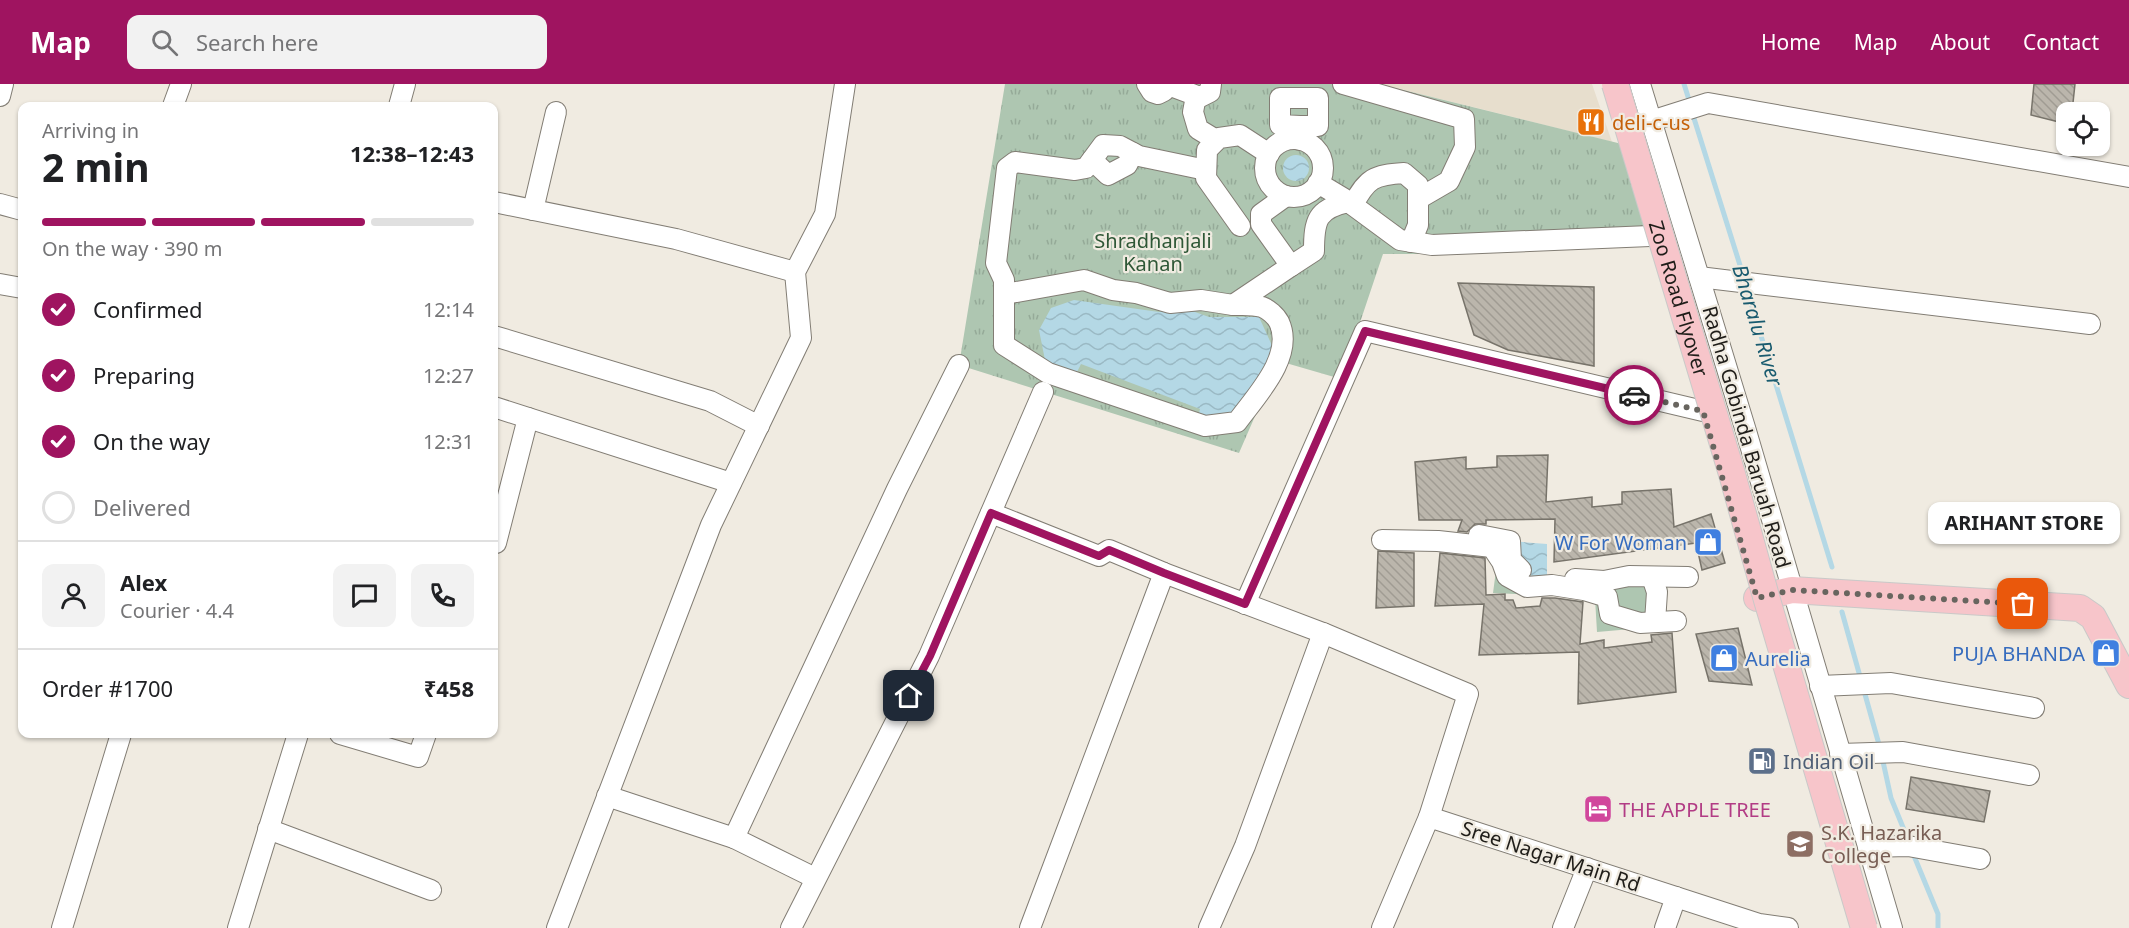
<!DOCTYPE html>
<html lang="en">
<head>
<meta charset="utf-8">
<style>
  body { margin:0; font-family:"Noto Sans",sans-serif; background:#f2f2f2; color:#202124; height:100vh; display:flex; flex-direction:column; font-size:22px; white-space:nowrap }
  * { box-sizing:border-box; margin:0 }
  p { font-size:20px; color:#757577 }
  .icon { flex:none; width:33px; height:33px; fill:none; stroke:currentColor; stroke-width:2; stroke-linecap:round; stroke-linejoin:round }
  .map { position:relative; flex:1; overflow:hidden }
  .panel { position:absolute; left:18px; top:18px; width:480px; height:636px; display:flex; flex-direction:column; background:#fff; border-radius:12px; box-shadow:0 2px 4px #0004 }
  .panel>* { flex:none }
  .fabs { position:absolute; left:2056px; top:18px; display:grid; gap:12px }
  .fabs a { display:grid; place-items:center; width:54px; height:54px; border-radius:12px; background:#fff; box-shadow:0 2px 4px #0004; font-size:30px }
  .pin { position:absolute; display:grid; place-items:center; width:51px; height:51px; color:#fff; margin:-26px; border-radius:12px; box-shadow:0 3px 9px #0006 }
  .courier { position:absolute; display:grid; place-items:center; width:60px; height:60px; margin:-30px; border:4px solid #9f1460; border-radius:50%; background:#fff; color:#222; box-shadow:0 2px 8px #0007 }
  .bubble { position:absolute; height:42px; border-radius:12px; background:#fff; box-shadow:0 2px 4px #0004; font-size:20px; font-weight:700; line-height:42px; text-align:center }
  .head em { font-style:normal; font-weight:700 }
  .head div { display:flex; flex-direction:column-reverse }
  .head { display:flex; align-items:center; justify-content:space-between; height:102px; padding:0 24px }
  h1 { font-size:39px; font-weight:700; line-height:45px }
  .bar { display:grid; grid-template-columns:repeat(4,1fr); gap:9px 6px; align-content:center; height:72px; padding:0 24px }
  .bar i { height:8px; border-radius:4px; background:#e0e0e0 }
  .bar .on { background:#9f1460 }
  .bar p { grid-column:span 4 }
  .line { display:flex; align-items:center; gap:15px; padding:0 24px; border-top:2px solid #e0e0e0 }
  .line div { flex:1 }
  .round { display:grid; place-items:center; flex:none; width:63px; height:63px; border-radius:12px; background:#f2f2f2 }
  ol { padding:0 24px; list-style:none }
  li { display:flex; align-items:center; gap:18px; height:66px }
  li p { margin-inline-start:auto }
  li .icon { padding:6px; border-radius:50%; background:#9f1460; color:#fff; stroke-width:4 }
  li:last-child { color:#757577 }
  li i { width:33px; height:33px; border:3px solid #e0e0e0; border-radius:50% }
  header { display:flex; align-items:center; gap:36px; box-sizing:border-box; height:84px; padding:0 30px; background:#9f1460; color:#fff }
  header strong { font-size:28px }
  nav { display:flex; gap:33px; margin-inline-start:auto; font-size:21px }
  .search { width:420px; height:54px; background:#f2f2f2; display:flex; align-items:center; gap:15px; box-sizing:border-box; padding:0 21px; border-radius:12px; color:#757577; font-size:22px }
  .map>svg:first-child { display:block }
</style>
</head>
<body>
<header>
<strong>Map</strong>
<div class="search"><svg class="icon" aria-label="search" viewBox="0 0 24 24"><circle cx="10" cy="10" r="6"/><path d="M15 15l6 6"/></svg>Search here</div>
<nav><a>Home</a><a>Map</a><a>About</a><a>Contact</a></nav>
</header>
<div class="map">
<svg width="2129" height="844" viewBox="0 0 2129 844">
  <defs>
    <pattern id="park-tufts" width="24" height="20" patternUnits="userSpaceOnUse" patternTransform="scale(1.5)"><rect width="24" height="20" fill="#aec6b1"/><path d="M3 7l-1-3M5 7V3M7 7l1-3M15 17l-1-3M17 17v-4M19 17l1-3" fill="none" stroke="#95aa98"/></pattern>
    <pattern id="water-waves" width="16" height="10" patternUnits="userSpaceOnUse" patternTransform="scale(1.5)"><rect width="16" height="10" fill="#b4d8e5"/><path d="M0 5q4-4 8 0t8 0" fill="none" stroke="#9ab9c4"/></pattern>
    <pattern id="building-back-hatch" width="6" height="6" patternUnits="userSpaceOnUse" patternTransform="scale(1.5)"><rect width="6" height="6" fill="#bbb6ac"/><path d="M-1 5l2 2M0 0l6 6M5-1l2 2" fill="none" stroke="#a09c93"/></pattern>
  </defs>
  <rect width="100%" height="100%" fill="#f0ebe1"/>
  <path fill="#e7decd" d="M1379,0H1592L1612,58L1477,24Z"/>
  <path fill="#aec6b1" d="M1499,464L1525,491L1604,497L1668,484L1666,542L1597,548L1595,514L1493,509Z"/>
  <path fill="url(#park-tufts)" d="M1005,0H1379L1638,64L1667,161L1456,170H1383L1341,295L1279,277L1239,369L959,281Z"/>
  <g fill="url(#water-waves)">
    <circle cx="1296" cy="84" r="13"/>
    <path d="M1074,216L1159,228L1181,223L1209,233H1259L1279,277L1233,331L1196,341L1200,325L1081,280L1075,292L1045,276L1039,246L1051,224Z"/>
    <path d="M1510,457L1547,460V493L1525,491Z"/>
  </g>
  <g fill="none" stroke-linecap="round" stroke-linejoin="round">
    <g stroke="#b4d8e5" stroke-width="5">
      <path d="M1684,0L1690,19"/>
      <path d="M1692,28L1744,194"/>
      <path d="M1746,203L1832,483"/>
      <path d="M1842,528L1880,664"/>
      <path d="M1882,673L1891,714L1909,758"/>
      <path d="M1912,767L1938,830V844"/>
    </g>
  </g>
  <g fill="url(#building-back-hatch)" stroke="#77736a" stroke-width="1.5">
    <path d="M2034,0H2075L2072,28H2067V40L2031,31Z"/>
    <path d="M1458,199L1594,203V282L1508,266L1474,251Z"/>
    <path d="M1548,371L1546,418L1592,413V423L1622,420V408L1671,405L1674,443L1711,430L1725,479L1702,486L1696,459L1554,478L1555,435L1486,436V440H1475L1467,448L1458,447L1462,436H1419L1415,378L1466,373V385L1497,383V372Z"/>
    <path d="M1378,467L1414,469V522L1376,524Z"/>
    <path d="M1440,469L1485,474L1486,511L1505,510V516H1513L1516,524L1540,522L1542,514H1555L1583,518L1580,560L1604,556V564L1652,558L1651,551L1672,549L1676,608L1578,620L1579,568L1479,571L1484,520L1435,522Z"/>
    <path d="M1738,544L1752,601L1709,597L1696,550Z"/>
    <path d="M1911,693L1990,707L1984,738L1906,725Z"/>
  </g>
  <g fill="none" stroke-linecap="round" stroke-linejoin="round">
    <g stroke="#827d74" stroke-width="22">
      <g id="minor">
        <path d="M1147,0L1152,8L1158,10L1164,7L1168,0"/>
        <path d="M1343,0L1464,35L1465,63L1449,97L1418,115"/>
        <path d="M1640,0L1746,347L1892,844"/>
        <path d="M1168,1L1200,13L1210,8L1211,0"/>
        <path d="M0,12L3,0"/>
        <path d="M1196,12L1193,28L1198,45L1216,56"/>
        <path d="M173,22L181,0"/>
        <path d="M399,22L405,0"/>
        <path d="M1651,37L1708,19L2129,93"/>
        <circle cx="1294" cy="84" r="29"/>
        <path d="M1300,56V42L1280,41V14H1318V42H1300"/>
        <path d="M1092,76L1108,91L1127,81L1133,69"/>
        <path d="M1206,86L1139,72L1120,62L1103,61L1086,84L1075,86L1015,78L1007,84L996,179L1004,196V261L1048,289L1205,342L1237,338C1256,312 1295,272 1279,238C1276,232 1268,225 1262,223C1253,220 1242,221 1233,221L1291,182"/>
        <path d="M1318,99L1343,114L1400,156L1432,161L1650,152"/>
        <path d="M1286,112L1261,130V140L1291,182L1314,167C1314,136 1317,125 1348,118"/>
        <path d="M494,118L676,155L795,188"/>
        <path d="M0,120L22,126"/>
        <path d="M1353,121C1367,94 1374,91 1404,89L1418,101V141L1411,158"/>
        <path d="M533,126L556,28"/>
        <path d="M1240,142L1206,94L1207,66L1219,54L1240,51L1269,70"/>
        <path d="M1699,193L2090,240"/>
        <path d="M0,200L22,204"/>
        <path d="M1005,210L1084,196L1113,206L1136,209L1170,219L1201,216L1233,221"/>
        <path d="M494,252L710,317L759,342"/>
        <path d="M494,323L731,399"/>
        <path d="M991,429L1099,472L1109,466L1164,489L1323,549L1468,610L1429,733"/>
        <path d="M1479,451L1510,457L1511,476L1521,486"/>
        <path d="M1382,456L1438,457L1492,463L1502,478L1507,492L1527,503L1552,501L1584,506L1607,513L1610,530L1640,539L1676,537"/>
        <path d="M496,459L528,334"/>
        <path d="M1652,493L1657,508L1655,538"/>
        <path d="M1575,495L1604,497L1629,492L1688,493"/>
        <path d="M1245,520L1365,247L1703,327"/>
        <path d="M1820,602L1891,599L2034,624"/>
        <path d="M340,650L418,673L426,650"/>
        <path d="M1840,670L1903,668L2029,691"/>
        <path d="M607,712L734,754"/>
        <path d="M268,745L431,806"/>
        <path d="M1868,763L1908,762L1980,775"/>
        <path d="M815,794L734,754L897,405L959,281"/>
        <path d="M62,844L121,650"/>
        <path d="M238,844L298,650"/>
        <path d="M557,844L711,441L801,254L795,188L825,130L845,0"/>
        <path d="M791,844L929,572L1043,308"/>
        <path d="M1030,844L1164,489"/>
        <path d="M1209,844L1245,762L1323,549"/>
        <path d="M1382,844L1429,733L1759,840L1788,844"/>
        <path d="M1563,844L1587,784"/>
        <path d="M1665,844L1676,813"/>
      </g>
    </g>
    <g stroke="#c9c9c8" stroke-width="28">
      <path id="major" d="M1757,514L1792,506L2080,524L2093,533L2129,601"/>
    </g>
    <use href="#minor" stroke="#fff" stroke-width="20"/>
    <use href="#major" stroke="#f7c5ca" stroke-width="26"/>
    <g stroke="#c9c9c8" stroke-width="28" stroke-linecap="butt">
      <g id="major-bridge">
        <path id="s1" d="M1615,0L1732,390L1767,516L1864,844"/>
      </g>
    </g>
    <use href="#major-bridge" stroke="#f7c5ca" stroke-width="26"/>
  </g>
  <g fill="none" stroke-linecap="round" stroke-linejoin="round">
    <path stroke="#68655f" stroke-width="6" stroke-dasharray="0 10.8" d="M1634,311L1703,327L1757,514L1792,506L2023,520"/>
    <path stroke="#9f1460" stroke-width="8" d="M909,612L930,572L991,429L1099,472L1109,466L1164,489L1245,520L1365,247L1634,311"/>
  </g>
  <defs>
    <g id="restaurant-square" transform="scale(1.5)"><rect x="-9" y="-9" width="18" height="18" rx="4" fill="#e8710a" stroke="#f0ebe1"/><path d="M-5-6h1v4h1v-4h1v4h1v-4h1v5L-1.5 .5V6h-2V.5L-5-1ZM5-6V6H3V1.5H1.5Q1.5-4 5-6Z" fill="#fff"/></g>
    <g id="shop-square" transform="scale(1.5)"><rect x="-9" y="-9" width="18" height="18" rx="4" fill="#3f7fe0" stroke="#f0ebe1"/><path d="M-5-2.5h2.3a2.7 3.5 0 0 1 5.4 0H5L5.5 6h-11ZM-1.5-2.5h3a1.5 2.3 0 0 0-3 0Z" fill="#fff"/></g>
    <g id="fuel-square" transform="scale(1.5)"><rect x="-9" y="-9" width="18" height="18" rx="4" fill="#5c6f8a" stroke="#f0ebe1"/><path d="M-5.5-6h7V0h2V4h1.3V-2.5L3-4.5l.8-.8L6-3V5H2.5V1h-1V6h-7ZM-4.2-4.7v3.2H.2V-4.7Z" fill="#fff"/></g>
    <g id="hotel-square" transform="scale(1.5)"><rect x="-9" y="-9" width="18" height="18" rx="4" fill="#d1479c" stroke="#f0ebe1"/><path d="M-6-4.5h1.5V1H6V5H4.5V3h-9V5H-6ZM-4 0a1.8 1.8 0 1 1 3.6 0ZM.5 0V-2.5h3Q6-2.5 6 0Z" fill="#fff"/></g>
    <g id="university-square" transform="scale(1.5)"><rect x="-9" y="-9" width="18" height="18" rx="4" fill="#8d6e63" stroke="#f0ebe1"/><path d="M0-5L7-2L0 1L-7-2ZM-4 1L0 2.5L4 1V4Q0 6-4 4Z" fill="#fff"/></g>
  </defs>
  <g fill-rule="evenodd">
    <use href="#restaurant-square" x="1591" y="38"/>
    <use href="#shop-square" x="1708" y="458"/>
    <use href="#shop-square" x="2106" y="569"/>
    <use href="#shop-square" x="1724" y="574"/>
    <use href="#fuel-square" x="1762" y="677"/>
    <use href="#hotel-square" x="1598" y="725"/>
    <use href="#university-square" x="1800" y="760"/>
  </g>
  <g text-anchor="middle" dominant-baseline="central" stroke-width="4.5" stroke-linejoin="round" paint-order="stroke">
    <g font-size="20" fill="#c56008" stroke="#f0ebe1" text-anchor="start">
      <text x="1612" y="38">deli-c-us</text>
    </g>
    <g font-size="20" fill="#2e5736" stroke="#f0ebe1">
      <text x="1153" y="156">Shradhanjali<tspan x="1153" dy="23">Kanan</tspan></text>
    </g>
    <g font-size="20" fill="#1f1d19" stroke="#f0ebe1">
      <text stroke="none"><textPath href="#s1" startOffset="224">Zoo Road Flyover</textPath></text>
      <text transform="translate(1747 353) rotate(74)">Radha Gobinda Baruah Road</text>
      <text transform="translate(1551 772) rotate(18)">Sree Nagar Main Rd</text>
    </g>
    <g font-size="20" fill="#366cbe" stroke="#f0ebe1" text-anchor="end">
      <text x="1687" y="458">W For Woman</text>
      <text x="2085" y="569">PUJA BHANDA</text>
      <text x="1745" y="574" text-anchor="start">Aurelia</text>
    </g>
    <g font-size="20" fill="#4e5e75" stroke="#f0ebe1" text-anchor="start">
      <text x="1783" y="677">Indian Oil</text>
    </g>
    <g font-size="20" fill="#b23c85" stroke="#f0ebe1" text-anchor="start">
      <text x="1619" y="725">THE APPLE TREE</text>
    </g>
    <g font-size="20" fill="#785e54" stroke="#f0ebe1" text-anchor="start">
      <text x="1821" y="748">S.K. Hazarika<tspan x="1821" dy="23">College</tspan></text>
    </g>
    <g font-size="21" font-style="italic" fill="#195b6f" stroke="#f0ebe1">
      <text transform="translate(1758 241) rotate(73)">Bharalu River</text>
    </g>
  </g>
</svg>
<div class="fabs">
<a><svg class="icon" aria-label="locate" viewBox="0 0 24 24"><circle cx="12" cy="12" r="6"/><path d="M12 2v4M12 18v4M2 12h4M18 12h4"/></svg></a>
</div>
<div class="pin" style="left:2023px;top:520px;background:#ea580c"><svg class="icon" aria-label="bag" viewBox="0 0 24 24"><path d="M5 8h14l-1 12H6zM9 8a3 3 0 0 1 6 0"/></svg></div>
<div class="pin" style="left:909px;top:612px;background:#1f2937"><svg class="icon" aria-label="home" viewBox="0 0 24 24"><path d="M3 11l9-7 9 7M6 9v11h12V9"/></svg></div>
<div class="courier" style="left:1634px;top:311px"><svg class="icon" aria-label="car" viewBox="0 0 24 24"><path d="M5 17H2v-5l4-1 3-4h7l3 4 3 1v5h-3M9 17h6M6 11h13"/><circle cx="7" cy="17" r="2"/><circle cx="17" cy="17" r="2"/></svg></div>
<div class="bubble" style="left:1928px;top:418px;width:192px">ARIHANT STORE</div>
<section class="panel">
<div class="head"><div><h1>2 min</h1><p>Arriving in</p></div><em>12:38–12:43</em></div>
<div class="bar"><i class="on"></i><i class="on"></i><i class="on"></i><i></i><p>On the way · 390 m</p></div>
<ol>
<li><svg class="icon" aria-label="check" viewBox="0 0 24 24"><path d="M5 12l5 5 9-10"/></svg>Confirmed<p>12:14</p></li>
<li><svg class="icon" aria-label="check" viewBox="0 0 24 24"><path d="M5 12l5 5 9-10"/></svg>Preparing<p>12:27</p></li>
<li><svg class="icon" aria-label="check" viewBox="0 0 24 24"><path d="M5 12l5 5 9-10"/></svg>On the way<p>12:31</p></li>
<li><i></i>Delivered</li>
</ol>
<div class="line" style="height:108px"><a class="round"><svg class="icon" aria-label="person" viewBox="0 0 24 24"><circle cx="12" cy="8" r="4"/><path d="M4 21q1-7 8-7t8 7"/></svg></a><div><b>Alex</b><p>Courier · 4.4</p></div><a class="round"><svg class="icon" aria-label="chat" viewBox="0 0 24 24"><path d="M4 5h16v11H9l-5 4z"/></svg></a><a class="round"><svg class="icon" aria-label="phone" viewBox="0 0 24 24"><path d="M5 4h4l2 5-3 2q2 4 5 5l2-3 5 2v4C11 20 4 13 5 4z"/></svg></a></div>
<div class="line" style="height:78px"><div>Order #1700</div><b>₹458</b></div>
</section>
</div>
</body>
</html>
